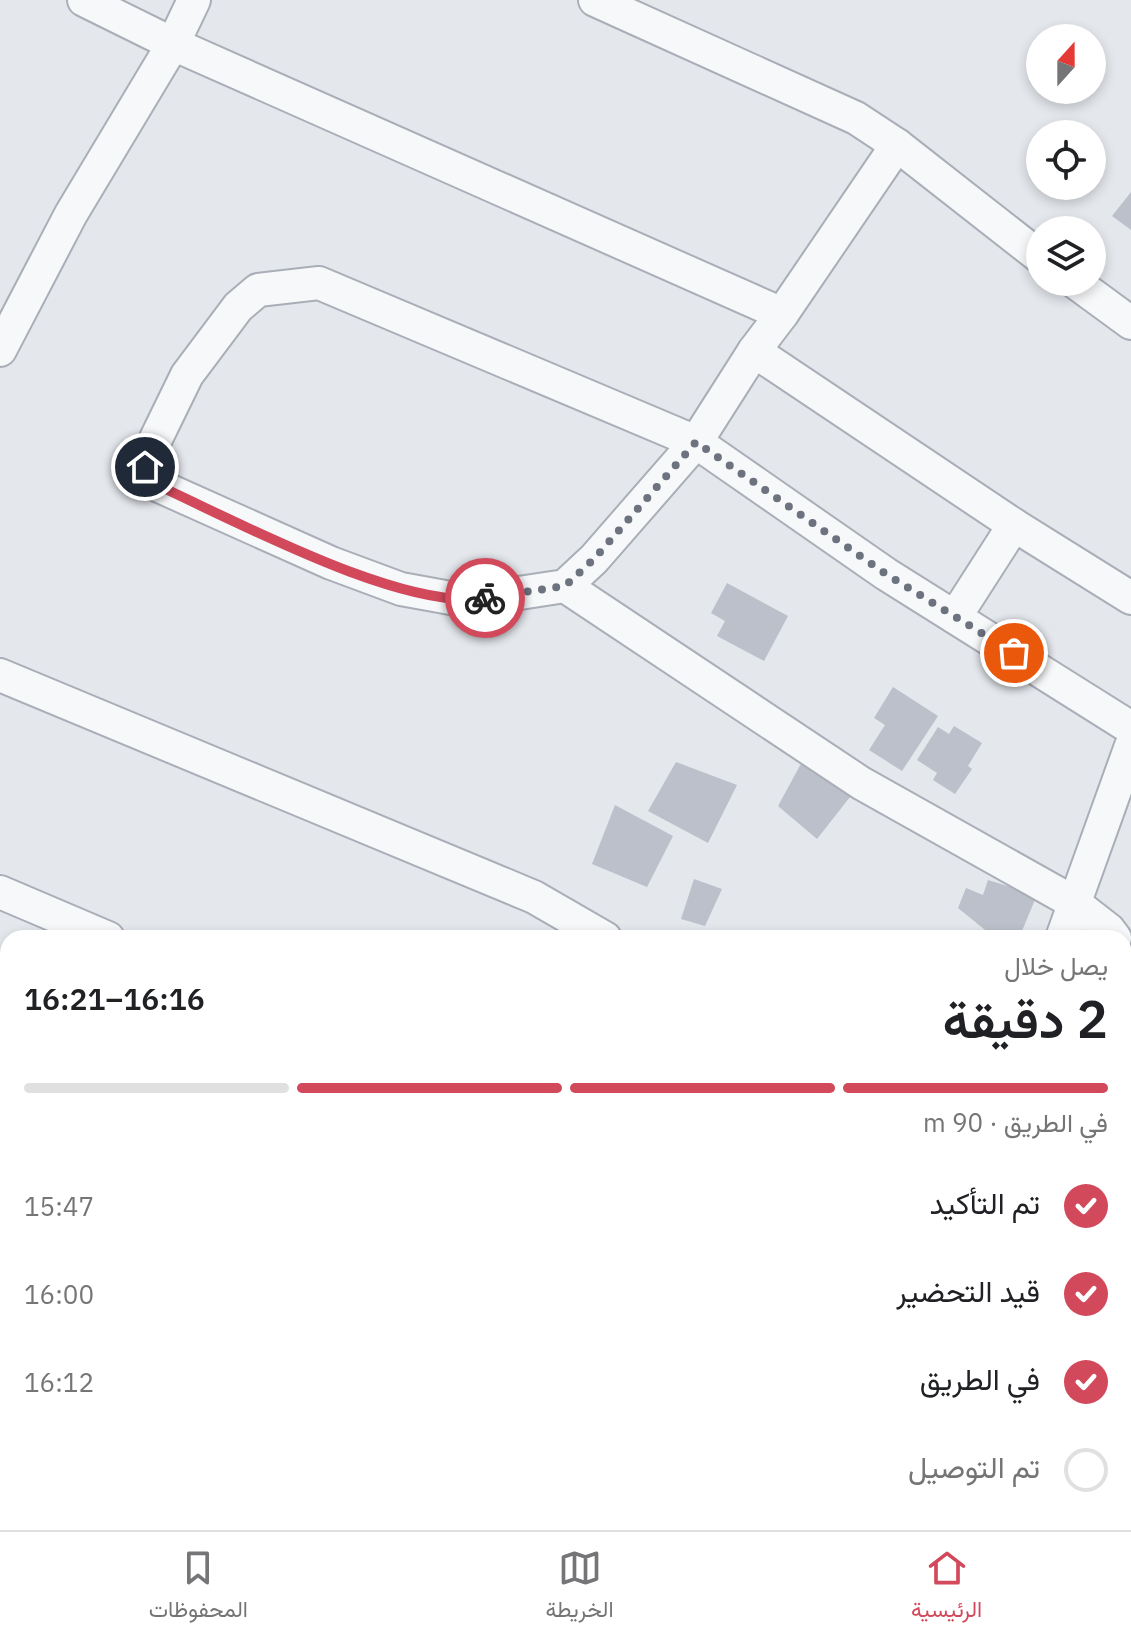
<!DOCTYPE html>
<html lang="ar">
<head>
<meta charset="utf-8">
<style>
  body { margin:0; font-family:"IBM Plex Sans",Vazirmatn,sans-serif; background:#f2f2f2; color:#202124; direction:rtl; height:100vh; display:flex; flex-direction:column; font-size:30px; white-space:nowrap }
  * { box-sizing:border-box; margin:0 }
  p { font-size:26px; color:#757577 }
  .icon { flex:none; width:44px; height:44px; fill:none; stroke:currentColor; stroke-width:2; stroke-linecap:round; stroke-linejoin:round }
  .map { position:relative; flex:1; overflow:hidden; direction:ltr }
  .details { position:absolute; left:0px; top:930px; width:1132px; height:600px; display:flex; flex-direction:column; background:#fff; border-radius:24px 24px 0 0; box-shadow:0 4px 12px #0003; direction:rtl }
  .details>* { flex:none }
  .needle { width:52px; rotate:21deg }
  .buttons { position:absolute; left:1026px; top:24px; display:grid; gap:16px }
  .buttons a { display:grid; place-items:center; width:80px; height:80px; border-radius:50%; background:#fff; box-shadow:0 4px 12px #0003; font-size:40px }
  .pin { position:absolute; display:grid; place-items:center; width:68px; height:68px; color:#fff; margin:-34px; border:4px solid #fff; border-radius:50%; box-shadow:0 2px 8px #0007 }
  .courier { position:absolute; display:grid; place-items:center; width:80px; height:80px; margin:-40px; border:6px solid #d1495b; border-radius:50%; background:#fff; color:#222; box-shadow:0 2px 10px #0007 }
  .headline em { font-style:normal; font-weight:600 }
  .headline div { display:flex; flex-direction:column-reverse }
  .headline { display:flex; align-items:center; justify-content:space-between; height:136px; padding:0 24px }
  h1 { font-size:52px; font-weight:600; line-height:60px }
  .bar { display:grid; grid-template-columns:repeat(4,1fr); gap:12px 8px; align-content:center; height:96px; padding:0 24px }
  .bar i { height:10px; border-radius:6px; background:#e0e0e0 }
  .bar .active { background:#d1495b }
  .bar p { grid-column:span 4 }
  ol { padding:0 24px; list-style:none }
  li { display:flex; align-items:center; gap:24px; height:88px }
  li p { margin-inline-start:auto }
  li .icon { padding:8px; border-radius:50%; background:#d1495b; color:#fff; stroke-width:4 }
  li:last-child { color:#757577 }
  li i { width:44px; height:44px; border:4px solid #e0e0e0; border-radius:50% }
  .menu { display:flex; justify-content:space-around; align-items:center; height:112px; border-top:2px solid #e0e0e0; background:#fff; font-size:22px; color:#757577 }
  .menu a { display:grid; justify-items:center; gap:4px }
  .menu .active { color:#d1495b }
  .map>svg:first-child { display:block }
</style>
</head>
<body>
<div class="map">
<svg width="1131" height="1530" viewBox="0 0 1131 1530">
  <rect width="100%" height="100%" fill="#e4e7ec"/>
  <g fill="#bbc0ca">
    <path d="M1131,192V230L1112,216Z"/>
    <path d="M727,583L788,616L764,661L717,636L725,621L711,613Z"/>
    <path d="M893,687L938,716L902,771L869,750L885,725L874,718Z"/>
    <path d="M954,726L982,743L968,766L972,769L955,794L933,780L937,773L917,760L938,727L949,734Z"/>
    <path d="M809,749L861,783L817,839L778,806Z"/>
    <path d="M676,762L737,785L708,843L648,811Z"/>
    <path d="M615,805L673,836L647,887L592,864Z"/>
    <path d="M694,879L722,889L705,926L681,919Z"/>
    <path d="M988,880L1037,895L1019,938H995L958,908L966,888L983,895Z"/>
    <path d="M1131,1070V1124L1124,1122V1082Z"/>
    <path d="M1130,1260H1131V1309L1124,1306V1280Z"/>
  </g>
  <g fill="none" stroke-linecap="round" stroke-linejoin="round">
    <g stroke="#a9aeb7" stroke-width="36">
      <g id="street">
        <path d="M84,0L173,44L782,314"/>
        <path d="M595,0L856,118L897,145L1040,257"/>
        <path d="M897,145L782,314L754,351L696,442L594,559L565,586L467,601L401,589L331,563L157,485C146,477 145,470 147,457L187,375L238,307L258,290L319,283L696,442L886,574L1131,728"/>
        <path d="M1075,282L1131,323"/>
        <path d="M0,350L71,214L173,44L194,0"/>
        <path d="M754,351L1014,525L1131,598"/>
        <path d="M565,586L861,783L1073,902L1109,930L1115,938"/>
        <path d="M955,617L1014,525"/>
        <path d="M0,675L534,897L605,938"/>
        <path d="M0,892L108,938"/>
        <path d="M1062,938L1131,746"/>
        <path d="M0,1109L8,1112"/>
        <path d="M1124,1190L1131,1194"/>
        <path d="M1124,1355L1131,1358"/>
        <path d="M0,1462L8,1451"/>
        <path d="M1124,1509L1129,1492L1131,1464"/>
        <path d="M925,1522L946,1530"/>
        <path d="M406,1530L410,1522"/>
        <path d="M856,1530L858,1522"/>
      </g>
    </g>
    <use href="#street" stroke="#f7f8fa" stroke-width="32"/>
  </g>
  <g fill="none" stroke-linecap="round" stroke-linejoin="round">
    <path stroke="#6c737f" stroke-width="8" stroke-dasharray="0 14.4" d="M485,598L565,586L594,559L696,442L886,574L1014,653"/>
    <path stroke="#d1495b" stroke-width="10" d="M145,467L148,478L157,485C236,521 403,611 485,598"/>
  </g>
</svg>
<div class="buttons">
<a><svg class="needle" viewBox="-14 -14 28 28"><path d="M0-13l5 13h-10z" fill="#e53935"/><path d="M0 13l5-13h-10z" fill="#757577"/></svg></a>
<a><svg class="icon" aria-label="locate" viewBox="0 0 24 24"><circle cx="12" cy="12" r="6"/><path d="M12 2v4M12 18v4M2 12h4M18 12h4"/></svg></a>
<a><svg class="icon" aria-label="layers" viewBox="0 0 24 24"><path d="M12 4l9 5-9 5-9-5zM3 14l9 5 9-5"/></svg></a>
</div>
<div class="pin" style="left:1014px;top:653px;background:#ea580c"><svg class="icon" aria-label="bag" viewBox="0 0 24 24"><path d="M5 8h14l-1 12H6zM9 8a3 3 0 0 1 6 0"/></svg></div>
<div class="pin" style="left:145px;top:467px;background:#1f2937"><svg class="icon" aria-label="home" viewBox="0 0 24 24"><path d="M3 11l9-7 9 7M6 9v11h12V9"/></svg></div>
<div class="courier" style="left:485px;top:598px"><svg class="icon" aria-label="bike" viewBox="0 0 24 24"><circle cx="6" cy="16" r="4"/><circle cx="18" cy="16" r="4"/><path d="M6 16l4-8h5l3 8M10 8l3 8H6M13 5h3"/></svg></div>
<section class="details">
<div class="headline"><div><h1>2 دقيقة</h1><p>يصل خلال</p></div><em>16:16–16:21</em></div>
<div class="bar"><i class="active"></i><i class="active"></i><i class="active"></i><i></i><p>في الطريق · 90 m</p></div>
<ol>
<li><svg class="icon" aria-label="check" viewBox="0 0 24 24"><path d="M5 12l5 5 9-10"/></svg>تم التأكيد<p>15:47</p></li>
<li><svg class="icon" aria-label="check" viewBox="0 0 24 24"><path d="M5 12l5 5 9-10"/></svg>قيد التحضير<p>16:00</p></li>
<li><svg class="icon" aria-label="check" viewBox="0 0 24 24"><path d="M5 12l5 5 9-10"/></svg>في الطريق<p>16:12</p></li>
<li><i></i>تم التوصيل</li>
</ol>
</section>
</div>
<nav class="menu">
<a class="active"><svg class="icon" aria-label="home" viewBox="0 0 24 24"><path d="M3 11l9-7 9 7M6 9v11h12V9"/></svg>الرئيسية</a>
<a><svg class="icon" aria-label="map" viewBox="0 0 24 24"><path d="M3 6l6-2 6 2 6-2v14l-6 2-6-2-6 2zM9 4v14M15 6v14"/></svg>الخريطة</a>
<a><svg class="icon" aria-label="saved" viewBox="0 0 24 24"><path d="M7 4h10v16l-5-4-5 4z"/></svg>المحفوظات</a>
</nav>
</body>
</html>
